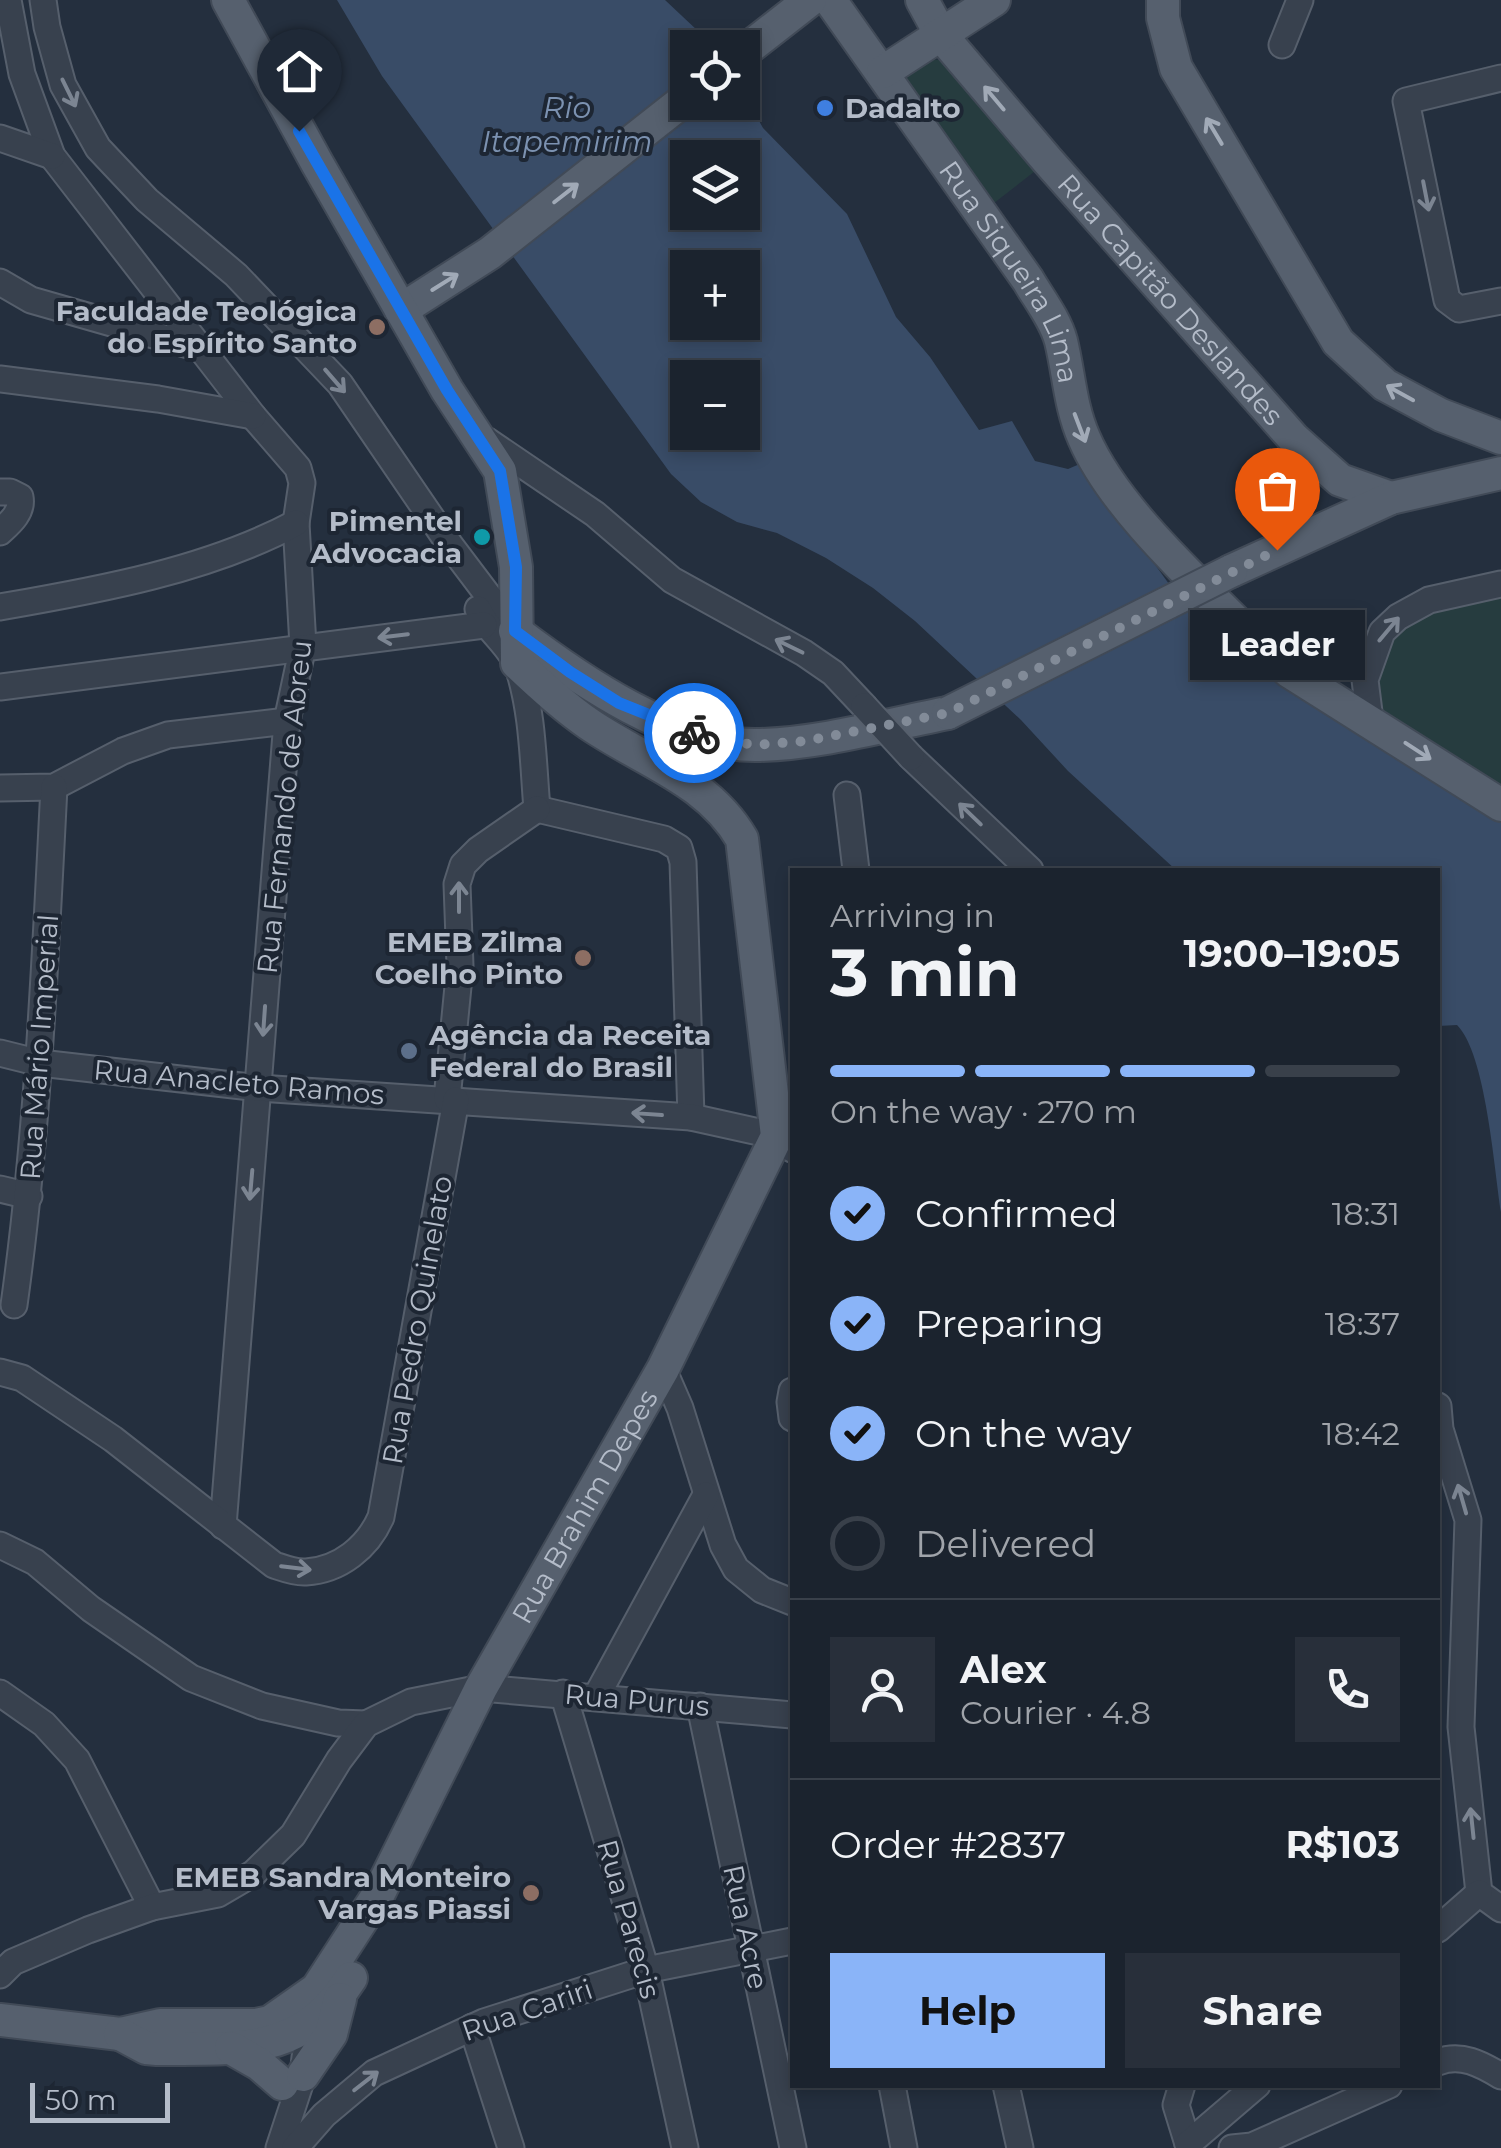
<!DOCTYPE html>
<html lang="en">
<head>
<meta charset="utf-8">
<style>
  body { margin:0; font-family:Montserrat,sans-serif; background:#282f3a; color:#f1f3f6; height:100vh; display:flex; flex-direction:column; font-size:38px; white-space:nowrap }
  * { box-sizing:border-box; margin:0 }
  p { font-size:32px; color:#a0a4aa }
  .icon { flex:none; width:55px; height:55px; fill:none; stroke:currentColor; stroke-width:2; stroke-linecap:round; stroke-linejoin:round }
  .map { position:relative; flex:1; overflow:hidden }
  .panel { position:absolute; left:790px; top:868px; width:650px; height:1220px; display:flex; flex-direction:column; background:#1b232e; border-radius:0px; box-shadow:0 5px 15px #0003,0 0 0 2px #39404a }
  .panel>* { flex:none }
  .controls { position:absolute; left:670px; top:30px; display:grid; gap:20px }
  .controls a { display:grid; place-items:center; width:90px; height:90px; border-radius:0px; background:#1b232e; box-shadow:0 5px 15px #0003,0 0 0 2px #39404a; font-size:50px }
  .scale { position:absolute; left:30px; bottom:25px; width:140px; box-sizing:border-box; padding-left:10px; border:5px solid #b4bcc9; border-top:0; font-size:28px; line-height:35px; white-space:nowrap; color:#b4bcc9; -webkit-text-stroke:8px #1d2633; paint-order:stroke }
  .pin { position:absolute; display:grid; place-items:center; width:85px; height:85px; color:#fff; margin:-102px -42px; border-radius:50% 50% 50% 0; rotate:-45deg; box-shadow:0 0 10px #0007 }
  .pin .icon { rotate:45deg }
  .courier { position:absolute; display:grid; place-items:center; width:100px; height:100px; margin:-50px; border:8px solid #1a73e8; border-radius:50%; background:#fff; color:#222; box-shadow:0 2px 12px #0007 }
  .bubble { position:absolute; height:70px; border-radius:0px; background:#1b232e; box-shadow:0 5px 15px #0003,0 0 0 2px #39404a; font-size:32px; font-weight:700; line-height:70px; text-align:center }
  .headline em { font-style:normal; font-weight:700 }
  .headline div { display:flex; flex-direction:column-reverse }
  .headline { display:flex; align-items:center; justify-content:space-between; height:170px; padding:0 40px }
  h1 { font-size:65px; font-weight:700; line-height:75px }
  .bar { display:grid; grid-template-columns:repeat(4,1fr); gap:15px 10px; align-content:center; height:120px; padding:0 40px }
  .bar i { height:12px; border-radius:8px; background:#39404a }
  .bar .selected { background:#8ab4f8 }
  .bar p { grid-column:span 4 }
  .line { display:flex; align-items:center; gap:25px; padding:0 40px; border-top:2px solid #39404a }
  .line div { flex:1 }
  .round { display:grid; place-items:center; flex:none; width:105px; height:105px; border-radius:0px; background:#282f3a }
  ol { padding:0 40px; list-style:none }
  li { display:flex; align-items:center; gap:30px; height:110px }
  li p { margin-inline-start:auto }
  li .icon { padding:10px; border-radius:50%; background:#8ab4f8; color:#111; stroke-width:4 }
  li:last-child { color:#a0a4aa }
  li i { width:55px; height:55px; border:5px solid #39404a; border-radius:50% }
  .primary-button { display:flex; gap:20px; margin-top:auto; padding:20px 40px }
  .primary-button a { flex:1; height:115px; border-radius:0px; background:#8ab4f8; color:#111; font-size:40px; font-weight:700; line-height:115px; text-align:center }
  .primary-button a+a { background:#282f3a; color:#f1f3f6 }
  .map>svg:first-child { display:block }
</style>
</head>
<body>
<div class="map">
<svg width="1501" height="2148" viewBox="0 0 1501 2148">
  <rect width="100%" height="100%" fill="#242f3e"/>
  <g fill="#263c3f">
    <path d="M927,59L941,60L1039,168L989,207L905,82L907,74Z"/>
    <path d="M1501,595V798C1470,776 1404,740 1384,711C1357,672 1396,622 1433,608C1454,600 1479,599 1501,595Z"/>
  </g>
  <path fill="#394c67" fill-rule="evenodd" d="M337,0H665L715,47L688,48V102H742L743,92L763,128L847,214L896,317L930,357L979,430L1012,421L1035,461L1068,469L1082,463L1169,584L1205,620L1246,652L1501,816V1212C1494,1168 1486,1054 1457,1025L1438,1026V870H1176L1068,771L1021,720L915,621L873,588L826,558L777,533L737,522L701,502L671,474L382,76ZM688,158H742V212H688ZM688,268H742V322H688ZM688,378H742V432H688Z"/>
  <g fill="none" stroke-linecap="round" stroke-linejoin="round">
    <g stroke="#565f6c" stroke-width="29">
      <g id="minor">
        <path d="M8,0L22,74L52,156L253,416L298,468L302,483L296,523L303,646L287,721L223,1526"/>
        <path d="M43,0L47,27L63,85L98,148L147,200L236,275L340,384L450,545L515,631"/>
        <path d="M1282,45L1300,0"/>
        <path d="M1501,78L1406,101L1447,300L1459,309L1501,301"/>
        <path d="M0,138L52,156"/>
        <path d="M0,282L31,300L199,348"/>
        <path d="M0,379L158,399L253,416"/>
        <path d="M486,440L595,514L672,580L804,653L833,673L864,706"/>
        <path d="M0,492H10L20,497C23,512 10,523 0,532"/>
        <path d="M0,607C99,590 208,570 296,523"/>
        <path d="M478,609C487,631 511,646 518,667C533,712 533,763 537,809"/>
        <path d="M0,687L484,625"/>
        <path d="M1370,720L1365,680L1382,632L1398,617L1429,600L1501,584"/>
        <path d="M911,757L1030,870"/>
        <path d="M0,788L54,787L123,751L168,735L287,721"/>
        <path d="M847,795L856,870"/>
        <path d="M537,809L664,839L679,848L683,862L691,1117"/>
        <path d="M0,1053L40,1063L259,1088L691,1117L777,1136L792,1149"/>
        <path d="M447,1099L460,966L457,884L463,865L478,850L537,809"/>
        <path d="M0,1189L29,1196"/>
        <path d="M14,1305C38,1133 45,961 54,787"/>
        <path d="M663,1369L680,1408L723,1545L736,1569L762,1590L792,1602"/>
        <path d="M0,1372L22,1378L113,1439L274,1565C283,1568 296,1573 306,1572C340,1570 368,1547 381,1517L456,1100"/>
        <path d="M792,1391L790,1402L792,1418"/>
        <path d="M1438,1406L1440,1429L1468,1520L1461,1727L1479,1893L1501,1909"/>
        <path d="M0,1545L35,1562L91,1609L191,1678L262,1706L338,1723L366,1724"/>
        <path d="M0,1693L44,1724L77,1760L152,1907"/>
        <path d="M563,1693L646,1970L685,2148"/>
        <path d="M596,1697L706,1495"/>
        <path d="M700,1706L793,2148"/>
        <path d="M1438,1929L1479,1893"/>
        <path d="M0,1975L13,1962L88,1930L152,1907L218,1894L254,1873L293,1835L339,1760L366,1724L411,1702L481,1688L792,1715"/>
        <path d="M472,2027L511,2148"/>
        <path d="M1438,2062C1461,2053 1481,2064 1501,2076"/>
        <path d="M892,2085L904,2148"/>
        <path d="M1006,2085L1020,2148"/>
        <path d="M1182,2085L1176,2105L1188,2144"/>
        <path d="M1188,2144L1257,2085"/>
        <path d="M279,2148L303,2075L305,2057"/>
        <path d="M295,2148L324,2115L374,2073L484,2022L646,1970L792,1941"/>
        <path d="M1232,2148L1252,2146L1389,2085"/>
      </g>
    </g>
    <g stroke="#414a57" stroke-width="36">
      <g id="major">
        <path id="s1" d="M830,0L1028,280C1039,299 1055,319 1061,341C1069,374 1070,406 1084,438C1115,511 1207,591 1263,649L1290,672L1501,805"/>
        <path id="s2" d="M922,0L941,35L1048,161L1294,439L1340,480L1391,498"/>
        <path d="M1163,0V18L1176,68L1338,342L1385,385L1441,415L1501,438"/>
        <path d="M742,53L810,0"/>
        <path d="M883,72L994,0"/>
        <path d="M401,310L490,253L688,97"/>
        <path d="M1231,571L1391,498L1501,473"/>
        <path d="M515,631C578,679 677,748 760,745C823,743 886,725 948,713"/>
        <path id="s3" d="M0,2020L120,2034L160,2025H256L270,2022L317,1989L378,1895L481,1688L663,1369L777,1136L742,839C708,780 643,761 589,724C563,706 540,685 517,663L516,567L500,471L447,390L317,163L228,0"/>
        <path d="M120,2034L146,2048L157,2049C240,2048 301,2057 351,1978"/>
        <path d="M231,2048L259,2064L282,2084"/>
        <path d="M303,2075L331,2034L340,1999"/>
      </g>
    </g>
    <use href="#minor" stroke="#38414e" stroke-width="25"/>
    <use href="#major" stroke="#56606e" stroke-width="32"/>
    <g stroke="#565f6c" stroke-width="29" stroke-linecap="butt">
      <path id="minor-bridge" d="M864,706L911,757"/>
    </g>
    <g stroke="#414a57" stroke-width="36" stroke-linecap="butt">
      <path id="major-bridge" d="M948,713L1231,571"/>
    </g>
    <use href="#minor-bridge" stroke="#38414e" stroke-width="25"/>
    <use href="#major-bridge" stroke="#56606e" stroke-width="32"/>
  </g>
  <defs><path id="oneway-shaft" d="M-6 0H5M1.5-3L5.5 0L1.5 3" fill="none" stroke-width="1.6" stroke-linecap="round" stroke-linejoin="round" transform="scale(2.5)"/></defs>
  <g stroke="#7c8592">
    <use href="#oneway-shaft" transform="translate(69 93) rotate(64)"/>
    <use href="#oneway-shaft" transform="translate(1426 196) rotate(79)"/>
    <use href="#oneway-shaft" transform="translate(335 381) rotate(49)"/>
    <use href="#oneway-shaft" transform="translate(1389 629) rotate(-50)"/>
    <use href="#oneway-shaft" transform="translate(393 636) rotate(173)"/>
    <use href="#oneway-shaft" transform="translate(789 646) rotate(-154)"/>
    <use href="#oneway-shaft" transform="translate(970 814) rotate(-136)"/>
    <use href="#oneway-shaft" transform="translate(459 897) rotate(-90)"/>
    <use href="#oneway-shaft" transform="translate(264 1021) rotate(94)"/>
    <use href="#oneway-shaft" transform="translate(647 1114) rotate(-176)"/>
    <use href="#oneway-shaft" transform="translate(251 1185) rotate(95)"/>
    <use href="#oneway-shaft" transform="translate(1462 1499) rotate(-106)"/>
    <use href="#oneway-shaft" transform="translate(296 1568) rotate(7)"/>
    <use href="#oneway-shaft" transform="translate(1472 1823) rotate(-96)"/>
    <use href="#oneway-shaft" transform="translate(366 2081) rotate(-38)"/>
  </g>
  <g stroke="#a1aab7">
    <use href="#oneway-shaft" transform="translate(994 98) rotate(-130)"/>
    <use href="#oneway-shaft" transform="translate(1214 131) rotate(-121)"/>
    <use href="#oneway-shaft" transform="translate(566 193) rotate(-38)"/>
    <use href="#oneway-shaft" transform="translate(445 282) rotate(-32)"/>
    <use href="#oneway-shaft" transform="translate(1400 393) rotate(-151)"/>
    <use href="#oneway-shaft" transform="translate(1080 428) rotate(69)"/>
    <use href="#oneway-shaft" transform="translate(1418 751) rotate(33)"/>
  </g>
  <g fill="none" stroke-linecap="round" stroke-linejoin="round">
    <path stroke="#828b98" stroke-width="10" stroke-dasharray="0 18" d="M694,733L709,738L756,745L806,741L948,713L1277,550"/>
    <path stroke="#1a73e8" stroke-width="12" d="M299,131L447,390L500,471L516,567L515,631L570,672L619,703L694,733"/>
  </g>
  <circle fill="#3f7fe0" stroke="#1d2633" stroke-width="4" cx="825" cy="108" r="10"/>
  <g fill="#8d6e63" stroke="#1d2633" stroke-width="4">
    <circle cx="377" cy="327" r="10"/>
    <circle cx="583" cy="958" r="10"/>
    <circle cx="531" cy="1893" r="10"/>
  </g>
  <circle fill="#0f9aa8" stroke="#1d2633" stroke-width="4" cx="482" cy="537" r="10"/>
  <circle fill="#5c6f8a" stroke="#1d2633" stroke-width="4" cx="409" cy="1051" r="10"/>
  <g text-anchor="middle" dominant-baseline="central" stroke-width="8" stroke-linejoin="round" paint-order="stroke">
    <g font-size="28" font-weight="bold" fill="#b4bcc9" stroke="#1d2633" text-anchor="end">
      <text x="845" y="108" text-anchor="start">Dadalto</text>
      <text x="357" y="311">Faculdade Teológica<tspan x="357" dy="32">do Espírito Santo</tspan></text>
      <text x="462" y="521">Pimentel<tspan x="462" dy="32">Advocacia</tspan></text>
      <text x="563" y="942">EMEB Zilma<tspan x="563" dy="32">Coelho Pinto</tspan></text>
      <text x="429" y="1035" text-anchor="start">Agência da Receita<tspan x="429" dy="32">Federal do Brasil</tspan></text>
      <text x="511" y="1877">EMEB Sandra Monteiro<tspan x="511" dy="32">Vargas Piassi</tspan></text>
    </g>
    <g font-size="28" fill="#b4bcc9" stroke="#1d2633">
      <text stroke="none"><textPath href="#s1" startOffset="328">Rua Siqueira Lima</textPath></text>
      <text stroke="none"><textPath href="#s2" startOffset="390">Rua Capitão Deslandes</textPath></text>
      <text transform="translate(284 807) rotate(-84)">Rua Fernando de Abreu</text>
      <text transform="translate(39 1047) rotate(-86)">Rua Mário Imperial</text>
      <text transform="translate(239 1082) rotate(5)">Rua Anacleto Ramos</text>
      <text transform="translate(417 1320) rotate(-80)">Rua Pedro Quinelato</text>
      <text stroke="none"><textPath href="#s3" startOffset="882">Rua Brahim Depes</textPath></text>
      <text transform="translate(637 1700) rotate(5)">Rua Purus</text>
      <text transform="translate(629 1919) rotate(74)">Rua Parecis</text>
      <text transform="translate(746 1927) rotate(78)">Rua Acre</text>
      <text transform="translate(527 2010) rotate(-19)">Rua Cariri</text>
    </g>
    <g font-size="30" font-style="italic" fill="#7c92b1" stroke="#1d2633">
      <text x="567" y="107">Rio<tspan x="567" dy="34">Itapemirim</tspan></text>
    </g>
  </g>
</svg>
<div class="controls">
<a><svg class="icon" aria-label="locate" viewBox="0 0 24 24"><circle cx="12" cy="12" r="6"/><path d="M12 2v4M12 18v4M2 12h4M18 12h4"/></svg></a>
<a><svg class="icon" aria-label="layers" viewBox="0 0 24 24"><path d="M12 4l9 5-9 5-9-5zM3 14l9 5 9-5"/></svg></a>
<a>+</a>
<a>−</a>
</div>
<div class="scale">50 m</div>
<div class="pin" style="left:1277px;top:550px;background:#ea580c"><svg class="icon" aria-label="bag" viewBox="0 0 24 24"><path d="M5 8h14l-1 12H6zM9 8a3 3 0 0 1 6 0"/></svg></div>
<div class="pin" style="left:299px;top:131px;background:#1f2937"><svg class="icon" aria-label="home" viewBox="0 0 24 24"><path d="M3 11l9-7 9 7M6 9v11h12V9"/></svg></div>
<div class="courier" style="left:694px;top:733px"><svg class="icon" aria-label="bike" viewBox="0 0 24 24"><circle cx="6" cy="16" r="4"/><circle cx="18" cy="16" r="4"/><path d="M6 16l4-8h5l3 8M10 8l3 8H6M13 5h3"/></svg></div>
<div class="bubble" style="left:1190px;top:610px;width:175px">Leader</div>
<section class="panel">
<div class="headline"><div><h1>3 min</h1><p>Arriving in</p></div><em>19:00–19:05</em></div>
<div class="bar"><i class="selected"></i><i class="selected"></i><i class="selected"></i><i></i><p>On the way · 270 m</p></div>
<ol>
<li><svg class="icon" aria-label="check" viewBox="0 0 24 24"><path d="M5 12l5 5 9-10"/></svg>Confirmed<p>18:31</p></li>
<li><svg class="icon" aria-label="check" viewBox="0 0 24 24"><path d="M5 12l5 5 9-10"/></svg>Preparing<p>18:37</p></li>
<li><svg class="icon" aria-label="check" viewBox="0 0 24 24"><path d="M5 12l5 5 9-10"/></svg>On the way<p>18:42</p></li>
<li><i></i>Delivered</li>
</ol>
<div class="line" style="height:180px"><a class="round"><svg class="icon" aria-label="person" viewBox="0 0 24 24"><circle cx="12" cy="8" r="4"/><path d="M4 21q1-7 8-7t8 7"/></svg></a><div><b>Alex</b><p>Courier · 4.8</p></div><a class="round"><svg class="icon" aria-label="phone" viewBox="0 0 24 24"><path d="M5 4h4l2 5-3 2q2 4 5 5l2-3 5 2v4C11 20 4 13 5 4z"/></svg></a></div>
<div class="line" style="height:130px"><div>Order #2837</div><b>R$103</b></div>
<div class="primary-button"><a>Help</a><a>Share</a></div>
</section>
</div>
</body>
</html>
